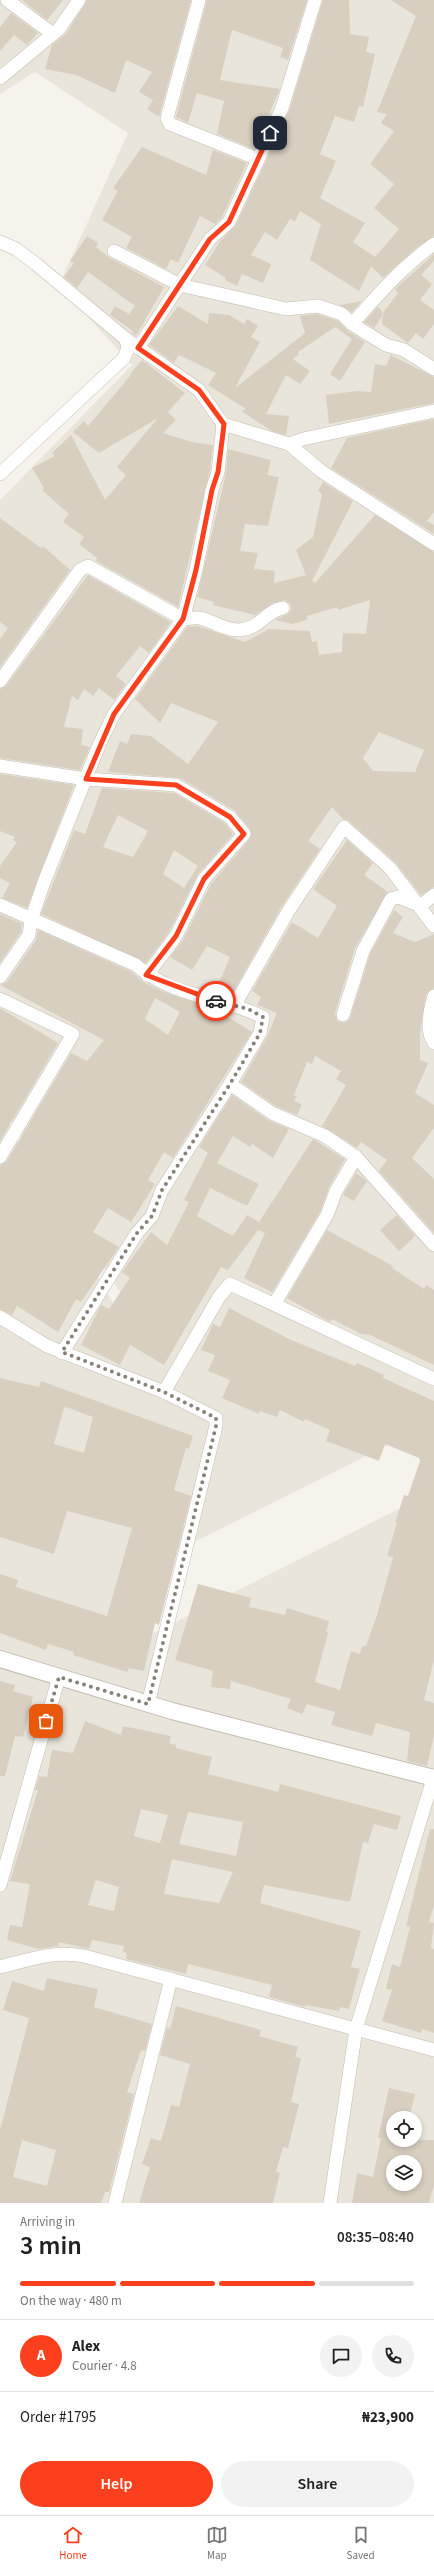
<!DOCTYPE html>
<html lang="en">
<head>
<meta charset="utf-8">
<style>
  body { margin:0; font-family:"Source Sans 3",sans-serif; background:#f2f2f2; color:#222; height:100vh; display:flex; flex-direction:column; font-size:15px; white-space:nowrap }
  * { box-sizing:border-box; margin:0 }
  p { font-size:13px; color:#767676 }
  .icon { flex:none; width:22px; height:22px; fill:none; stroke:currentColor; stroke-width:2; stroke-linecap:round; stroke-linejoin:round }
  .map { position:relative; height:2203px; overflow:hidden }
  .side { display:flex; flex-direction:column; background:#fff; flex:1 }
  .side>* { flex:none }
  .controls { position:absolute; left:386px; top:2111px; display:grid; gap:8px }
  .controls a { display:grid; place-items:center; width:36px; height:36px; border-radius:50%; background:#fff; box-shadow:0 2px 6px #0003; font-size:20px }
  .pin { position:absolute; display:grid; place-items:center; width:34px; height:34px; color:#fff; margin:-17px; border-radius:8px; box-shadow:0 2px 6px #0006 }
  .courier { position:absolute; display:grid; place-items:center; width:40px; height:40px; margin:-20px; border:3px solid #fc3f1d; border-radius:50%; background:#fff; color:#222; box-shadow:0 1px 5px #0007 }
  .overview em { font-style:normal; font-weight:600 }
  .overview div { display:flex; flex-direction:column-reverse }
  .overview { display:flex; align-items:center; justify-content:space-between; height:68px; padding:0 20px }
  h1 { font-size:26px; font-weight:600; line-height:30px }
  .bar { display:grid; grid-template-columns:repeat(4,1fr); gap:6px 4px; align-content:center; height:48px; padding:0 20px }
  .bar i { height:5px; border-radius:3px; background:#e0e0e0 }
  .bar .active { background:#fc3f1d }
  .bar p { grid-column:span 4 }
  .line { display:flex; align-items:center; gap:10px; padding:0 20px; border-top:1px solid #e0e0e0 }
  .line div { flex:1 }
  .round { display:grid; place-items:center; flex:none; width:42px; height:42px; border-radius:21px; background:#f2f2f2 }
  .primary-button { display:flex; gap:8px; margin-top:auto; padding:8px 20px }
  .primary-button a { flex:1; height:46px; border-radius:24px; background:#fc3f1d; color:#fff; font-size:16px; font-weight:600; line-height:46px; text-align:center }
  .primary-button a+a { background:#f2f2f2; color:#222 }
  .dock { display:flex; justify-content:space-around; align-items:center; height:56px; border-top:1px solid #e0e0e0; background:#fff; font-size:11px; color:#767676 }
  .dock a { display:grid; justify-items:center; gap:2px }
  .dock .active { color:#fc3f1d }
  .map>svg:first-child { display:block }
</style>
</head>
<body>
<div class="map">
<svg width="434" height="2203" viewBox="0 0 434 2203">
  <rect width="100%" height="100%" fill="#f6f3ec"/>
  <path fill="#eae5da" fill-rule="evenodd" d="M0,0H434V1422L136,1571V1642L434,1491V2203H0V1111L121,1316L120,1292L0,1103V500L132,365L59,285L128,133L35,72L0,94ZM393,2118H415V2140H393ZM393,2162H415V2184H393Z"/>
  <g fill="#d8cfc1" fill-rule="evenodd">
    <path d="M22,0H63L47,20Z"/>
    <path d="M87,0H191L159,117L147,109L153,100L139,92L152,72L126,60L115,93L76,75L45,69L52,45L66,34Z"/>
    <path d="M207,0H307L288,60L280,57L283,48L232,30L220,80L280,89L254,149L217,134L224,101L197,93L188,123L176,117Z"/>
    <path d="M323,0H349L350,34L369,37L366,52L375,54L363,107L359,106L354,122L335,116L320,154L336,161L320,198L365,223L353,242L375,257L399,229L374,208L394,184L370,164L394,131L381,123L387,114L377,112L416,16L391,0H434V236L417,247L383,278L371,266L359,291L310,260L321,224L300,211L295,222L290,219L277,240L265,232L251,255L271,264L263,283L242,274L237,286L225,280L226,278L205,265L221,240L236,225L289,111Z"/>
    <path d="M11,13L38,33L27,45L14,35L0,51V27Z"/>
    <path d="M142,147L206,175L213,150L247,163L222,217L215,224L200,216L178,263L171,259L166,269L126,248L132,237L102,220L118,191L113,188Z"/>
    <path d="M87,236L98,243L96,247L110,258L164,287L136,336L132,333L133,331L110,315L115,306L129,314L135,306L88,272L77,288L64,277L74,263L70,261Z"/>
    <path d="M434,254V261L421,275L432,284L420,300L434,310V324L423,339L416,333L408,343L382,324L383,313L398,293L395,289Z"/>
    <path d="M362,301L352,312L340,305Z"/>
    <path d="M178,306L208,324L209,313L229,315L244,324L247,319L258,326L251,337L260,342L235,388L305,333L300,316L317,314L338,321L348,331L365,342L340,381L330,374L352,339L335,327L298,352L299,354L293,359L310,371L300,384L286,375L266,414L289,416L286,435L272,431L241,411L246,409L208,385L216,373L179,355L174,363L149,345Z"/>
    <path d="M378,307L382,311V316L374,328L364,322Z"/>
    <path d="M391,355L434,377V403L329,424L326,395L357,391L371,392L375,364L386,366Z"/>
    <path d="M142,360L185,393L168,412L176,420L163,433L192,442L213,445L210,470L178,607L96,561L97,558L79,544L84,537L63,522L69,514L42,490L44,488L32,468L55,456L52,453L71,435L105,500L126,475L117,467L158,418L99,453L73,432L84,421L88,426L131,375L130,374Z"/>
    <path d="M434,419V512L427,521L434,525V534L331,468L347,438Z"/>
    <path d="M228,449L271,460L267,475L279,477L268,526L245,524L240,551L258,553L254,569L275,571L274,583L306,575L296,550L313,537L322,494L318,491L323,482L353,501L312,581L315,583L375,515L434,552V887L421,895L395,862L349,821L343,819L332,807L308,841L320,849L282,906L232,994L217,988L230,957L207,946L192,970L170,957L183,940L211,884L250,839V829L234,810L180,778L108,772L120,741L127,744L131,734L151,736L188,764L218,722L171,703L160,723L135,699L187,627L198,626L245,642L269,629L310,631L312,642L317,641L319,655L342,652L343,633L366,634L370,600L338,610L337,607L307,616V620L292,624L275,620L288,614L291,610V605L285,600L273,603L255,615L213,605L214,602L197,597L226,473ZM379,732L424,750L415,772L373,771L363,758Z"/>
    <path d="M0,518L41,548L43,546L70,570L0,667V639L8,628L0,622Z"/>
    <path d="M88,575L171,622L149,653L140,646L116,676L126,684L114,700L99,688L93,696L84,689L78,700L72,696L64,727L83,729L81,745L90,747L80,770L0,758V689L6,686Z"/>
    <path d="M0,774L74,785L27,908L2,898L10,883L0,878V866L17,842L13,840L15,837L0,831Z"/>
    <path d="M102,788L174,793L225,823L233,834L198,874L169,932L146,963L41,914L74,830L85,834ZM118,815L148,831L133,857L103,847ZM174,850L198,866L184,888L163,874Z"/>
    <path d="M347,840L373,863L364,875L388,892L355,948L335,1013L337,1021L345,1023L350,1018L370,954L394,910L403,917L393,933L415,942L434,934V988L426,994L420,1034V1060L428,1063L415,1093L434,1105V1128L412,1158L434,1179V1233L379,1171L387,1160L361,1142L357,1148L322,1126L346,1085L336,1079L341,1071L315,1056L312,1064L307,1062L294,1095L297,1096L294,1100L302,1105L297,1115L276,1106L241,1082L267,1037L277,1013L257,1005L261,997L252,991L292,922L318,938L337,906L313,889Z"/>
    <path d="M0,914L22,924L21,932L0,963Z"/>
    <path d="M38,930L132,972L143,982L162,991L213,1008L252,1032L173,1158L164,1152L148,1180L155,1184L131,1222L108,1208L93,1232L119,1247L81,1302L76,1299L58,1332L17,1306L12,1315L0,1309V1165L7,1161L71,1053L87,1061L104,1040L0,985L7,982L36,940ZM155,998L180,1012L168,1035L145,1019Z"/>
    <path d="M0,1008L58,1043L0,1141Z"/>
    <path d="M232,1095L268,1120L289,1129L273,1158L252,1144L250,1147L233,1136L217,1163L259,1184L247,1206L210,1188L197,1216L233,1236L247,1215L259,1222L313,1139L345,1159L329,1187L320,1212L272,1292L244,1278L265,1233L258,1230L228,1270L221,1267L164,1365L130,1345L120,1365L81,1345L101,1305L109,1309L130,1278L122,1272L151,1232L167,1245L189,1202L184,1200L208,1153L199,1147Z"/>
    <path d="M356,1173L367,1181L354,1201L343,1195Z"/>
    <path d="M397,1215L415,1236L399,1251L380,1230Z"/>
    <path d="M327,1230L393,1266L392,1268L424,1289L426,1285L434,1290V1365L370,1335L361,1334L332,1319L330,1322L287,1298Z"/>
    <path d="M229,1308L291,1340L355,1366L357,1363L384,1375L383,1378L434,1401V1660L424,1700L434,1703V1735L427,1766L407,1761L410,1732L376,1723L372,1736L331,1725L335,1712L307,1704L302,1714L287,1708L291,1699L231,1681L230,1689L211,1687L213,1671L175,1660L198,1584L251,1598L249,1607L285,1615L287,1608L329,1621L326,1632L328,1633L315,1682L340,1690L351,1651L360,1654L362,1646H366L377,1615L393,1557L387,1556L397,1523H395L404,1495L408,1496L420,1461L419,1458L385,1444L379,1461L326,1441L330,1430L305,1419L304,1422L280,1410L277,1417L260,1411L259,1414L222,1398L230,1380L208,1371L215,1355L201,1350L213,1324L220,1327Z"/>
    <path d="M0,1378L39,1387L41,1381L193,1436L189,1449L186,1448L174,1490L191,1496L159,1625L155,1623L144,1671L129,1668L127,1672L73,1655L74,1652L48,1644L46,1650L0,1633V1574L18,1580L16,1587L107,1616L132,1528L67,1511L54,1554L0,1537ZM66,1407L93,1417L84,1453L54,1444L64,1408Z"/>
    <path d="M0,1681L15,1685L13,1691L33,1697L23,1737L15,1736L5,1776H0Z"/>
    <path d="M85,1721L121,1735L123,1726L171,1736L169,1743L176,1745V1748L212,1757L208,1774L278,1792L280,1784L401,1816L397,1830L374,1824L368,1843L363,1842L350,1902L264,1885L260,1903L361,1931L351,1967L360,1969L349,2009L340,2007L339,2011L306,2005L305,2007L269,1997L272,1985L188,1964L186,1974L126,1959L127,1953L123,1952L124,1946L92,1940L89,1949L59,1942L58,1946L38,1949L7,1940L10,1925L22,1927L30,1884L10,1881L38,1790H35L39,1776L47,1777L52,1750L73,1753ZM141,1809L168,1815L160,1843L134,1836ZM188,1812L243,1822L236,1856L179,1844ZM172,1859L233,1872L219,1903L164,1894ZM96,1880L119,1887L114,1911L88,1905Z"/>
    <path d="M430,1829H434V1905L429,1922L434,1923L431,1948L434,1949V2033L422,2029L421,2033L382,2021L392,1990L386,1989L392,1964L400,1967L410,1927L406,1926Z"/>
    <path d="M47,1978L98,1989L94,2007L152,2024L145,2051L141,2050L127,2092L134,2094L109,2192H105L101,2203H0V2130L29,2018L3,2010L12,1981L44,1991ZM22,2140L56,2150L47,2186L13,2177Z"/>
    <path d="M176,2006L261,2030L259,2036L298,2047L295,2057L301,2058L291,2102L299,2104L288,2148L283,2147L276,2172L280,2173L273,2203H139L150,2167L142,2164L151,2138L161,2141L171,2105L179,2107L190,2064L160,2055L167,2028L170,2029Z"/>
    <path d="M389,2088L415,2094L409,2118H393V2140H434V2185L429,2203H352L357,2173L373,2177L381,2138H378ZM393,2162H415V2184H393Z"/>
  </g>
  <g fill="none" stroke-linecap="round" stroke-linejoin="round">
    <g stroke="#c2bbae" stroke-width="14">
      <g id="minor">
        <path d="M7,0L53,34"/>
        <path d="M199,0L167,118L170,124L258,159"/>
        <path d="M0,78L59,29L79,0"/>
        <path d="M0,242L16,249L36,264L126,339L199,390L223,424L289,444L321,471L434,544"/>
        <path d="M114,251L180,285L286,309L318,306L342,314L352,324L386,345L404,350L434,369"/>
        <path d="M352,324C378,295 402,267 434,244"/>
        <path d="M138,348L210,239L229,222L282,108L315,0"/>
        <path d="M289,444L303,439L434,411"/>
        <path d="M0,474L124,358L128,348L126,339"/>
        <path d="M0,681L80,570L88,566L183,619C188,619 194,617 199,618C213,620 224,631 240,630C261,628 265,611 283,608"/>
        <path d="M0,766L86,779L176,785L230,817L244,834L204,879L176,936L147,975"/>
        <path d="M0,905L136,965C170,996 223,997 263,1017L260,1033L230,1084L162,1190L152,1216L137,1233L62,1353"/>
        <path d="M420,906L434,895"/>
        <path d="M0,977L29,935L31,920L44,882L100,743L114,714L183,619L196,570L212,490L218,472L223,424"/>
        <path d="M434,996C430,1010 425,1030 434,1043"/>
        <path d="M0,999L73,1034L0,1157"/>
        <path d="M234,1006L289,910L344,827L390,868L434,926"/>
        <path d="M343,1015L363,951L391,899L398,897L419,905"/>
        <path d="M230,1084L272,1113L325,1136L356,1157L434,1245"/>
        <path d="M275,1303L327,1215L336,1191L356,1157"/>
        <path d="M0,1317L47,1346L164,1392L216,1418V1426L148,1704"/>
        <path d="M164,1392L219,1297L230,1284L434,1379"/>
        <path d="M0,1885L59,1677"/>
        <path d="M0,1967C28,1960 55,1950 84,1956L434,2050"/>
        <path d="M115,2203L171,1979"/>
        <path d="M330,2203L356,2029L434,1776"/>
      </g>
    </g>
    <g stroke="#c2bbae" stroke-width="18">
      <path id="tertiary" d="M0,1659L172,1711L434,1778"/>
    </g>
    <use href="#minor" stroke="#fff" stroke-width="13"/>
    <use href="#tertiary" stroke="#fff" stroke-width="16"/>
  </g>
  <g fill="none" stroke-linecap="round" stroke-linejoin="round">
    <path stroke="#878178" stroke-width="4" stroke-dasharray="0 7.2" d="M46,1721L59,1677L148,1704L216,1426V1418L164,1392L62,1352L137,1233L152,1216L162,1190L230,1084L260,1033L263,1017L248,1009L216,1001"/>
    <path stroke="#fc3f1d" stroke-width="5" d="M216,1001L146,975L176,936L204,879L244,834L230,817L176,785L86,779L114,714L183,619L196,570L212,490L218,472L223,433L224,424L199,390L138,348L210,239L229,222L270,133"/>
  </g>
</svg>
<div class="controls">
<a><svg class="icon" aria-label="locate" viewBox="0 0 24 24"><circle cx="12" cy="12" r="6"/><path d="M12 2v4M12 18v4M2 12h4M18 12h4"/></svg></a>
<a><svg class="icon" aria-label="layers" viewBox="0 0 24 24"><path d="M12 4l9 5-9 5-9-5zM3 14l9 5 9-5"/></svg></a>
</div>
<div class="pin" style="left:46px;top:1721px;background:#ea580c"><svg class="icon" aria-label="bag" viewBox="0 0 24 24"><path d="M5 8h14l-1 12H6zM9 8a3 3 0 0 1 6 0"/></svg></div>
<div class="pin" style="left:270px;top:133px;background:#1f2937"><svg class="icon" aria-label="home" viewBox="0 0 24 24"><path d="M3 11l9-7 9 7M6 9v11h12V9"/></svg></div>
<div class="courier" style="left:216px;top:1001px"><svg class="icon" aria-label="car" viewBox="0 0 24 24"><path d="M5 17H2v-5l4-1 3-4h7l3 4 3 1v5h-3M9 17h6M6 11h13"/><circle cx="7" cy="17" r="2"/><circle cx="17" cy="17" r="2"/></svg></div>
</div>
<section class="side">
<div class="overview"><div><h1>3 min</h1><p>Arriving in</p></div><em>08:35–08:40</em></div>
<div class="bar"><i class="active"></i><i class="active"></i><i class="active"></i><i></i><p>On the way · 480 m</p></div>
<div class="line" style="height:72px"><b class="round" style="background:#fc3f1d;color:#fff">A</b><div><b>Alex</b><p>Courier · 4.8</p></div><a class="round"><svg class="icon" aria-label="chat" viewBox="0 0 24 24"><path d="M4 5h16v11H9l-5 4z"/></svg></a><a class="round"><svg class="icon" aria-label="phone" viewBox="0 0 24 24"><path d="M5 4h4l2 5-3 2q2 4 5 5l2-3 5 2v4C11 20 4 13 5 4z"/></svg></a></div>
<div class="line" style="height:52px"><div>Order #1795</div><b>₦23,900</b></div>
<div class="primary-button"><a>Help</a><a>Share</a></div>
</section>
<nav class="dock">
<a class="active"><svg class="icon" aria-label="home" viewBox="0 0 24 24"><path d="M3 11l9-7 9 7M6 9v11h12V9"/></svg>Home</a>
<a><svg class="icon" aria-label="map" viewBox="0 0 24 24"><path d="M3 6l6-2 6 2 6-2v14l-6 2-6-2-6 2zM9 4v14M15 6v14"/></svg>Map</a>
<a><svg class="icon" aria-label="saved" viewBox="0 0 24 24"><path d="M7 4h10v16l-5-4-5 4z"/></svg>Saved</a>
</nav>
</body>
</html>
